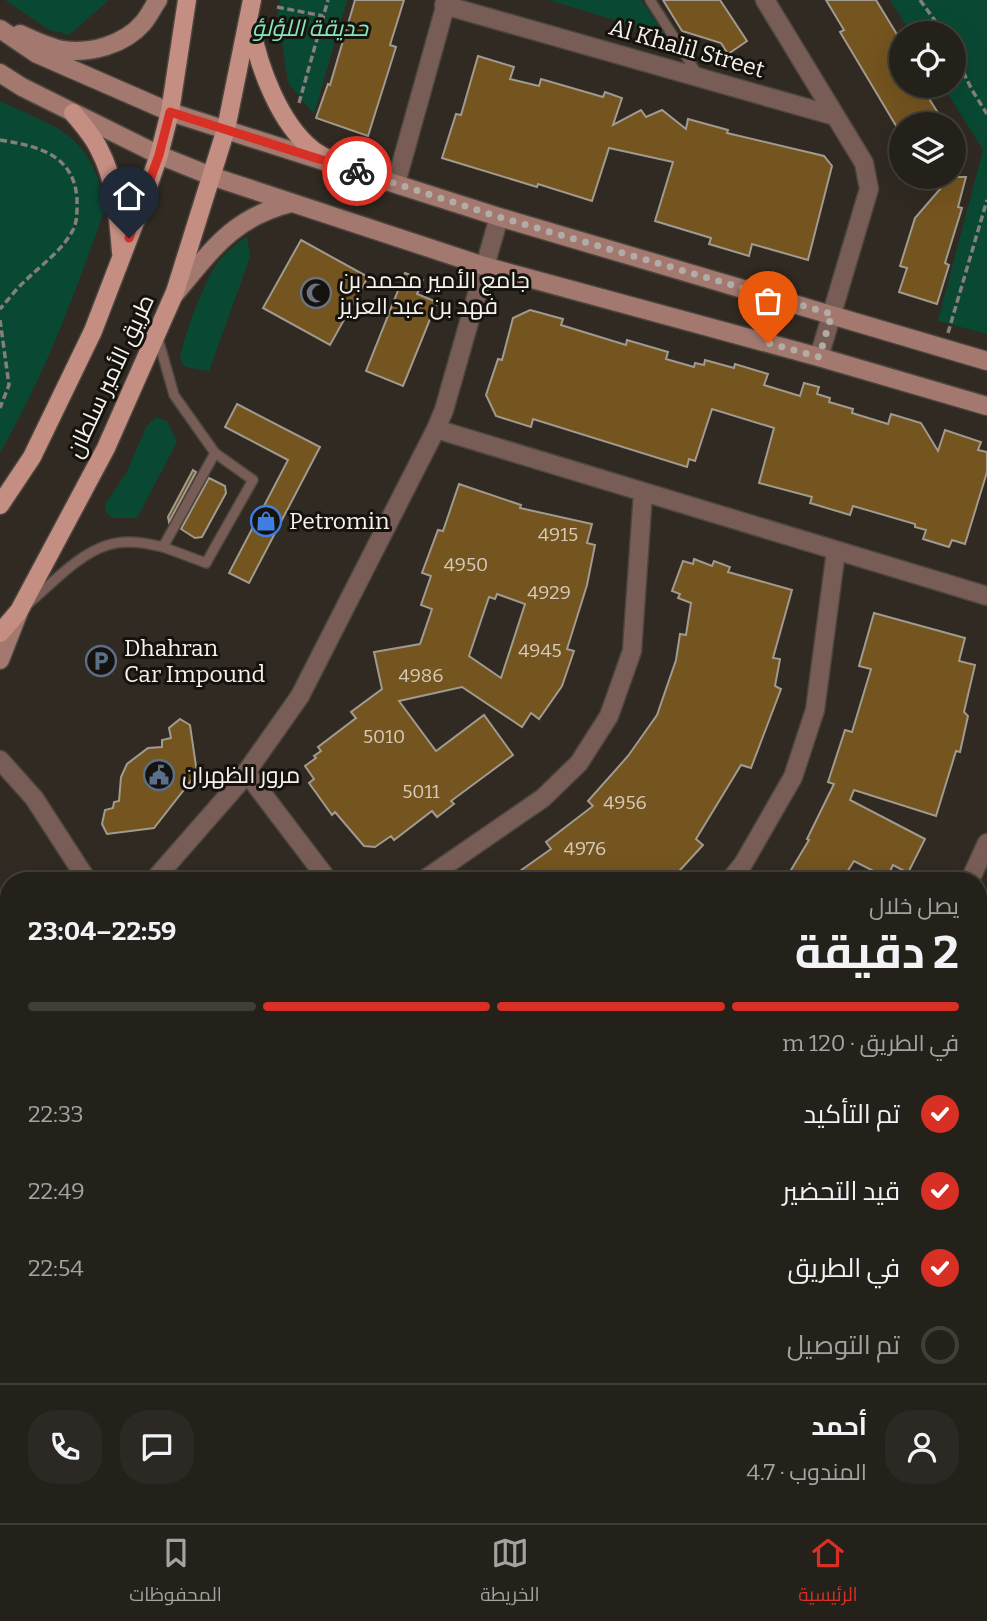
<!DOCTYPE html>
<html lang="ar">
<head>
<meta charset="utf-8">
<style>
  body { margin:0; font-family:Bitter,Cairo,serif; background:#2c2823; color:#f1f3f6; direction:rtl; height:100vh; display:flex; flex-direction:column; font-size:26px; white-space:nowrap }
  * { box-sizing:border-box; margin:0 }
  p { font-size:23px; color:#a3a3a2 }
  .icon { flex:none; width:38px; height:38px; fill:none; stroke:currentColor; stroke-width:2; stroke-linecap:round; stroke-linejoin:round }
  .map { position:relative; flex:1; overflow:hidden; direction:ltr }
  .details { position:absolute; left:0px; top:872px; width:987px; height:653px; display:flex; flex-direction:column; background:#24201a; border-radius:28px 28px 0 0; box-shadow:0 7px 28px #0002,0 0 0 2px #413e39; direction:rtl }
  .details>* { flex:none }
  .buttons { position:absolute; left:889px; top:21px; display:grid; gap:14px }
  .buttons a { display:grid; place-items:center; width:77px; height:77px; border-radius:50%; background:#24201a; box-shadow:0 7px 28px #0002,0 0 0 2px #413e39; font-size:35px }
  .pin { position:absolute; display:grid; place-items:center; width:60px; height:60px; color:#fff; margin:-72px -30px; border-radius:50% 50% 50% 0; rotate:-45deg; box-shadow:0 0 7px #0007 }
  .pin .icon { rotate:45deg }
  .courier { position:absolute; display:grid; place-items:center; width:70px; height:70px; margin:-35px; border:5px solid #d93025; border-radius:50%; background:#fff; color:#222; box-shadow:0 2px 9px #0007 }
  .overview em { font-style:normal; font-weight:700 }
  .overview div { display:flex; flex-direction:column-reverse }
  .overview { display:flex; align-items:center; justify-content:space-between; height:119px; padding:0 28px }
  h1 { font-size:46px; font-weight:700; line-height:52px }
  .bar { display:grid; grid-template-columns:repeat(4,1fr); gap:10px 7px; align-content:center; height:84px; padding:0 28px }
  .bar i { height:9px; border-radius:5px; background:#413e39 }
  .bar .current { background:#d93025 }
  .bar p { grid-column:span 4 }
  .line { display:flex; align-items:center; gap:18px; padding:0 28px; border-top:2px solid #413e39 }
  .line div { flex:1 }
  .round { display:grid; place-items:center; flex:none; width:74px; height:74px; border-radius:28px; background:#2c2823 }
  ol { padding:0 28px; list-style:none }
  li { display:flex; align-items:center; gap:21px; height:77px }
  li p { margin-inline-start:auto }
  li .icon { padding:7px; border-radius:50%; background:#d93025; color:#fff; stroke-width:4 }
  li:last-child { color:#a3a3a2 }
  li i { width:38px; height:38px; border:4px solid #413e39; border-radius:50% }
  .menu { display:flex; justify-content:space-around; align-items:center; height:98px; border-top:2px solid #413e39; background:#24201a; font-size:19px; color:#a3a3a2 }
  .menu a { display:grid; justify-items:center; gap:4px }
  .menu .current { color:#d93025 }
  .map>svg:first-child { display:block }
</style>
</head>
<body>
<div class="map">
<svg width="987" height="1523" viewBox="0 0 987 1523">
  <rect width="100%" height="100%" fill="#302a22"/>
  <path fill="#3b3123" d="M0,1321L9,1335V1373L0,1379Z"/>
  <path fill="#402c2f" d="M9,1046V1293L0,1280V1052Z"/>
  <g fill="#094933">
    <path d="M5,0H109L69,35L48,29Z"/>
    <path d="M280,0H347L314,114L288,83L278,14Z"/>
    <path d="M549,0H641L666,36Z"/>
    <path d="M890,0H987V334L938,321L983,150L943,86H954V33H911Z"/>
    <path d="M0,101C20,111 53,123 69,136C91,154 105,186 103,214C74,297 44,376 0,453Z"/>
    <path d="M247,236L250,257L209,371L185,367L180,359C184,333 204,283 218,262C225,252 237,244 247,236Z"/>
    <path d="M156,417L167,421L177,442L137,518H112L106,512L105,504L127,472L146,427Z"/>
    <path d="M978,1018L987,1020V1238L978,1246Z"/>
  </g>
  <g fill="#74541f" stroke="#a19a90" stroke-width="2" fill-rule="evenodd">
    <path d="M355,0H404L390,45L396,47L368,136L316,118L328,84L330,85Z"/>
    <path d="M663,0H720L747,41L728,54L721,43L682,31Z"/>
    <path d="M826,0H876L901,41V86H921L945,124H901L898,129L840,32L844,30Z"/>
    <path d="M478,56L514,67L510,79L539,86L541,79L603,97L605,92L622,98L613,125L641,110L646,117L662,110L686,129L688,119L728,130L727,133L824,156L832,166L808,260L752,244L749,256L709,244L711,238L655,221L673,162L609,148L592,201L538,184L537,187L442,158L456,114L461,115Z"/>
    <path d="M918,177H966L958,207L962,208L945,263L949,265L937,304L899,292L907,268L900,266L915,218L941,188L917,182Z"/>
    <path d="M301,240L368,277L330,345L263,308Z"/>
    <path d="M405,273L423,280L417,294L437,302L403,386L366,371Z"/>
    <path d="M530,310L563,319L561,325L626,345L627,340L668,352L666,359L694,367L695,363L704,365L705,360L734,368L735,364L768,374L764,385L800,396L804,383L819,387L817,394L830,398L829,402L853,409L852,413L888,424L891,414L921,423L938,451L945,430L981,442L978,450L987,452V472L965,544L952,540L949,547L923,539L926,530L915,527V524L853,506L850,515L810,503L812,497L759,483L774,428L712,409L695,461L689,459L687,467L533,419L531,427L496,416L486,395L498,359L502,360L513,318Z"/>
    <path d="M237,404L320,447L249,583L229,573L288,460L225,427Z"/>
    <path d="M193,470L196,472L169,522L168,517Z"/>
    <path d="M209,478L225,486L226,493L202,537L195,538L181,529Z"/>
    <path d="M459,484L521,505L520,508L592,524L587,543L595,545L587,585L567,649L574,651L562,686L539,719L531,713L522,727L462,687L399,701L436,751L484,715L513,755L451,801L454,804L437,817L432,811L394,840L391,836L375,847L364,846L335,812L332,815L309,783L314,779L305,766L316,758L314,756L321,751L318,747L356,718L351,712L382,689L374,652L420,644L432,609L421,605L431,576L422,573L438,530L443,531ZM497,594L525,604L501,678L469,656L489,597L495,599Z"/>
    <path d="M694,559L712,566L714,561L730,567L728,572L792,590L773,658L780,659L775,686L781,689L751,768L741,765L696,839L703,845L671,880H527L520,871L551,849L546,842L593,806L588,801L628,756L657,715L676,660L680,634L686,635L691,603L678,598L680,594L672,591L683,561L693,564Z"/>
    <path d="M874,613L965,638L959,661L975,665L964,712L968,716L960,752L956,751L936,816L854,790L850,800L925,839L908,873L893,865L887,878L854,861L842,880H785L809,840L807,839L834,784L828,782L845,730L852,732L871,669L859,666Z"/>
    <path d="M180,719L190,725L197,773L154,828L107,834L102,824L105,810L113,808L114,802L119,801L121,777L127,764L148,748L162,747V740L171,738L169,728Z"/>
  </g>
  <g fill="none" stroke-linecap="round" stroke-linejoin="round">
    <g stroke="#4c463e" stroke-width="12">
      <g id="lane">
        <path d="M650,0L698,75"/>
        <path d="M163,547L206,563L253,480L215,453"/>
        <path d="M29,603C53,583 78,554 108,545C126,539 145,543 163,547L215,453L174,395L157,335"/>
        <path d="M978,1011L987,1012"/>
        <path d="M0,1302L9,1316"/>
        <path d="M936,1516L941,1523"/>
      </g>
    </g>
    <g stroke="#4c463e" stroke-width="21">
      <g id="street">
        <path d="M765,0L864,163L869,189L819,357"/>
        <path d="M444,5L835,116"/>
        <path d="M396,183L447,0"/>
        <path d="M436,429L987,596"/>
        <path d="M0,760L34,798L87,880"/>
        <path d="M246,772L328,880"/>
        <path d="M154,880L238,784L300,696L436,429L444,410L499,217"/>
        <path d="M424,880L543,798L579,763L609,716L632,651L643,493"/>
        <path d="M730,880L743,864L793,777L815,710L836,551"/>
        <path d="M970,880L987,843"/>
        <path d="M978,1285L987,1278"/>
        <path d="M978,1380L987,1392"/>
        <path d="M0,1403L9,1397"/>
        <path d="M576,1516L581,1523"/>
        <path d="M800,1516L805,1523"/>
        <path d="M196,1523L207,1516"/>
        <path d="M553,1523L564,1516"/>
      </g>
    </g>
    <g stroke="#4c463e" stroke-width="21">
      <g id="secondary">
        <path d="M0,29L37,54L170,112L499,217L987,361"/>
        <path d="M20,34C33,40 48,47 62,50C90,54 124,45 143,23C149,16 153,7 158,0"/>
        <path d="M0,73L22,87L159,155L211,176L484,266L819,357L987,406"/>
        <path d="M174,295C212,250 232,218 291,203"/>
        <path d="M0,660L18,614"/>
      </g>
    </g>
    <g stroke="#4c463e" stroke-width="21">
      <g id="primary">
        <path d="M251,27C259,67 279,123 313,150C322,157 336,162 347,168"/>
        <path d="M73,113C82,124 93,136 99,149C116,181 118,216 121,252"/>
        <path d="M0,505L32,457L93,331L143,201L159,155L170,112L187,0"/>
        <path d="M0,633L19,611L106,448L175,292L226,129L252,0"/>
      </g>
    </g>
    <g stroke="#847f78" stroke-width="3.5" stroke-dasharray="7 3.5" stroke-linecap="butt">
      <path d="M920,0L944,33"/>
      <path d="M277,7L323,16"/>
      <path d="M954,53L972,90L987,114"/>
      <path d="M299,103L328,0"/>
      <path d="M0,140C37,146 74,154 77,199C77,212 78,224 70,235C59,253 40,266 25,281C16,289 8,300 0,309"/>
      <path d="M0,320L9,385L0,408"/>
      <path d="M948,333L987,200"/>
    </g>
    <use href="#lane" stroke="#785d57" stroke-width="9"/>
    <use href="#street" stroke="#785d57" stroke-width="18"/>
    <use href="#secondary" stroke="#a3796f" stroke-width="18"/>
    <use href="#primary" stroke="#c48e82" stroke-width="18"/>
  </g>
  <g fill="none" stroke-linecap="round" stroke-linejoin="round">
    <path stroke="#b1aca6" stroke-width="7" stroke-dasharray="0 12.6" d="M357,171L499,217L832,314L819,357L768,343"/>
    <path stroke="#d93025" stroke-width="9" d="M129,238L159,155L170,112L357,171"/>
  </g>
  <defs>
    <g id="mosque-ring" transform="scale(1.575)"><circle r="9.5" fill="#16130f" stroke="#6b7280" stroke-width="1.5"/><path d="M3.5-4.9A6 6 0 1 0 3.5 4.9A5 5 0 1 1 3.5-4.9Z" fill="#6b7280"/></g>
    <g id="shop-ring" transform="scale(1.575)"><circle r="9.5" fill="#16130f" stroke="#3f7fe0" stroke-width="1.5"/><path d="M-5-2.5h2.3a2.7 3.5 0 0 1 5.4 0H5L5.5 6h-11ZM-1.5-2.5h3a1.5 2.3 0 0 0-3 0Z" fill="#3f7fe0"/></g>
    <g id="parking-ring" transform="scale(1.575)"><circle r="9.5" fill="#16130f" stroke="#5c6f8a" stroke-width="1.5"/><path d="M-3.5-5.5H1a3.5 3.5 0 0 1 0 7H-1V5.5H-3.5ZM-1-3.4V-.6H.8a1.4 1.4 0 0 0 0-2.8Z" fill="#5c6f8a"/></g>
    <g id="civic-ring" transform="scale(1.575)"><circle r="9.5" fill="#16130f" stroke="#5c6f8a" stroke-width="1.5"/><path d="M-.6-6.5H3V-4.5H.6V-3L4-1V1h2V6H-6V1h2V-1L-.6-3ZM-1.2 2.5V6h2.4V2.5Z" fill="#5c6f8a"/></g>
  </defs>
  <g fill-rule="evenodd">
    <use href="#mosque-ring" x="316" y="293"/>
    <use href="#shop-ring" x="266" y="521"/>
    <use href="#parking-ring" x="101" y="661"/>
    <use href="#civic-ring" x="159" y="775"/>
  </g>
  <g text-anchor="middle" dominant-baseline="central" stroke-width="6" stroke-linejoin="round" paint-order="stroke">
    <g font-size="19" fill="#d6caba">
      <text x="558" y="534">4915</text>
      <text x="466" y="564">4950</text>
      <text x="549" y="592">4929</text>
      <text x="540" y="650">4945</text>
      <text x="421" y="675">4986</text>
      <text x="384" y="736">5010</text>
      <text x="421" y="791">5011</text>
      <text x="625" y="802">4956</text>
      <text x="585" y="848">4976</text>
    </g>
    <g font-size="23" font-style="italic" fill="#85e6bc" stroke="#16130f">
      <text x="310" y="28">حديقة اللؤلؤ</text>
    </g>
    <g font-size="23" fill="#f6f2ed" stroke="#16130f">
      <text transform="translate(687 48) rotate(16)">Al Khalil Street</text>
      <text transform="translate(110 376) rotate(-65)">طريق الأمير سلطان</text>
    </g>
    <g font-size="23" fill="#f6f2ed" stroke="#16130f" text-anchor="start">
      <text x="339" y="280">جامع الأمير محمد بن<tspan x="339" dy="26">فهد بن عبد العزيز</tspan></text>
      <text x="289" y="521">Petromin</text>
      <text x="124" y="648">Dhahran<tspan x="124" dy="26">Car Impound</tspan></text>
      <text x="182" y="775">مرور الظهران</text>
    </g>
  </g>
</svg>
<div class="buttons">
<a><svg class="icon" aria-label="locate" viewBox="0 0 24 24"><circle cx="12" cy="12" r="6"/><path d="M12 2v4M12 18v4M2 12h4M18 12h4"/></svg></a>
<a><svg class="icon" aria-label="layers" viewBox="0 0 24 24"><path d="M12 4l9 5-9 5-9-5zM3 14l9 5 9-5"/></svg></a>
</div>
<div class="pin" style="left:768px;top:343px;background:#ea580c"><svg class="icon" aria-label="bag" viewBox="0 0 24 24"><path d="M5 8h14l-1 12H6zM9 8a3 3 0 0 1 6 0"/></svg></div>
<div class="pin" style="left:129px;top:238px;background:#1f2937"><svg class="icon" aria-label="home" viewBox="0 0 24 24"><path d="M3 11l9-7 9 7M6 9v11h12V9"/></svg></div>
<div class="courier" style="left:357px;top:171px"><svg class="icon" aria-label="bike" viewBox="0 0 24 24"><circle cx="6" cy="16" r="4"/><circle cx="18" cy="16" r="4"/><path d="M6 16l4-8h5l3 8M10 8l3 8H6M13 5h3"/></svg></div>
<section class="details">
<div class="overview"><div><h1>2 دقيقة</h1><p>يصل خلال</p></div><em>22:59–23:04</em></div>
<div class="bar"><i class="current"></i><i class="current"></i><i class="current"></i><i></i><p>في الطريق · 120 m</p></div>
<ol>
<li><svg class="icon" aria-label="check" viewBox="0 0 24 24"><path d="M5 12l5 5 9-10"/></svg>تم التأكيد<p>22:33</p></li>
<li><svg class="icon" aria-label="check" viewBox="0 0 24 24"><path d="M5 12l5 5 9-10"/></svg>قيد التحضير<p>22:49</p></li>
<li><svg class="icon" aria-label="check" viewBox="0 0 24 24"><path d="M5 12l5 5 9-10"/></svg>في الطريق<p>22:54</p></li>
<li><i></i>تم التوصيل</li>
</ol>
<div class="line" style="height:126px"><a class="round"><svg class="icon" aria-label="person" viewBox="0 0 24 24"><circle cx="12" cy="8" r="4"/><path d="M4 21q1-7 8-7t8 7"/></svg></a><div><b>أحمد</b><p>المندوب · 4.7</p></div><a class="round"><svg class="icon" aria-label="chat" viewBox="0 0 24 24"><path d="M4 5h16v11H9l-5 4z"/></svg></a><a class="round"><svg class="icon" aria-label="phone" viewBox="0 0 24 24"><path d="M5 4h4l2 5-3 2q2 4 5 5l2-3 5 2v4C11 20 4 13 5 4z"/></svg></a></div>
</section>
</div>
<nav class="menu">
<a class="current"><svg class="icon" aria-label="home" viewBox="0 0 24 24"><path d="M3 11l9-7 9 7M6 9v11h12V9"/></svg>الرئيسية</a>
<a><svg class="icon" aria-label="map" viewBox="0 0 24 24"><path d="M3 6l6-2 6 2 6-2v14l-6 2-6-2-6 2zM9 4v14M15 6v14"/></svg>الخريطة</a>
<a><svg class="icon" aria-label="saved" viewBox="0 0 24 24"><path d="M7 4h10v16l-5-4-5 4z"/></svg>المحفوظات</a>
</nav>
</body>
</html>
